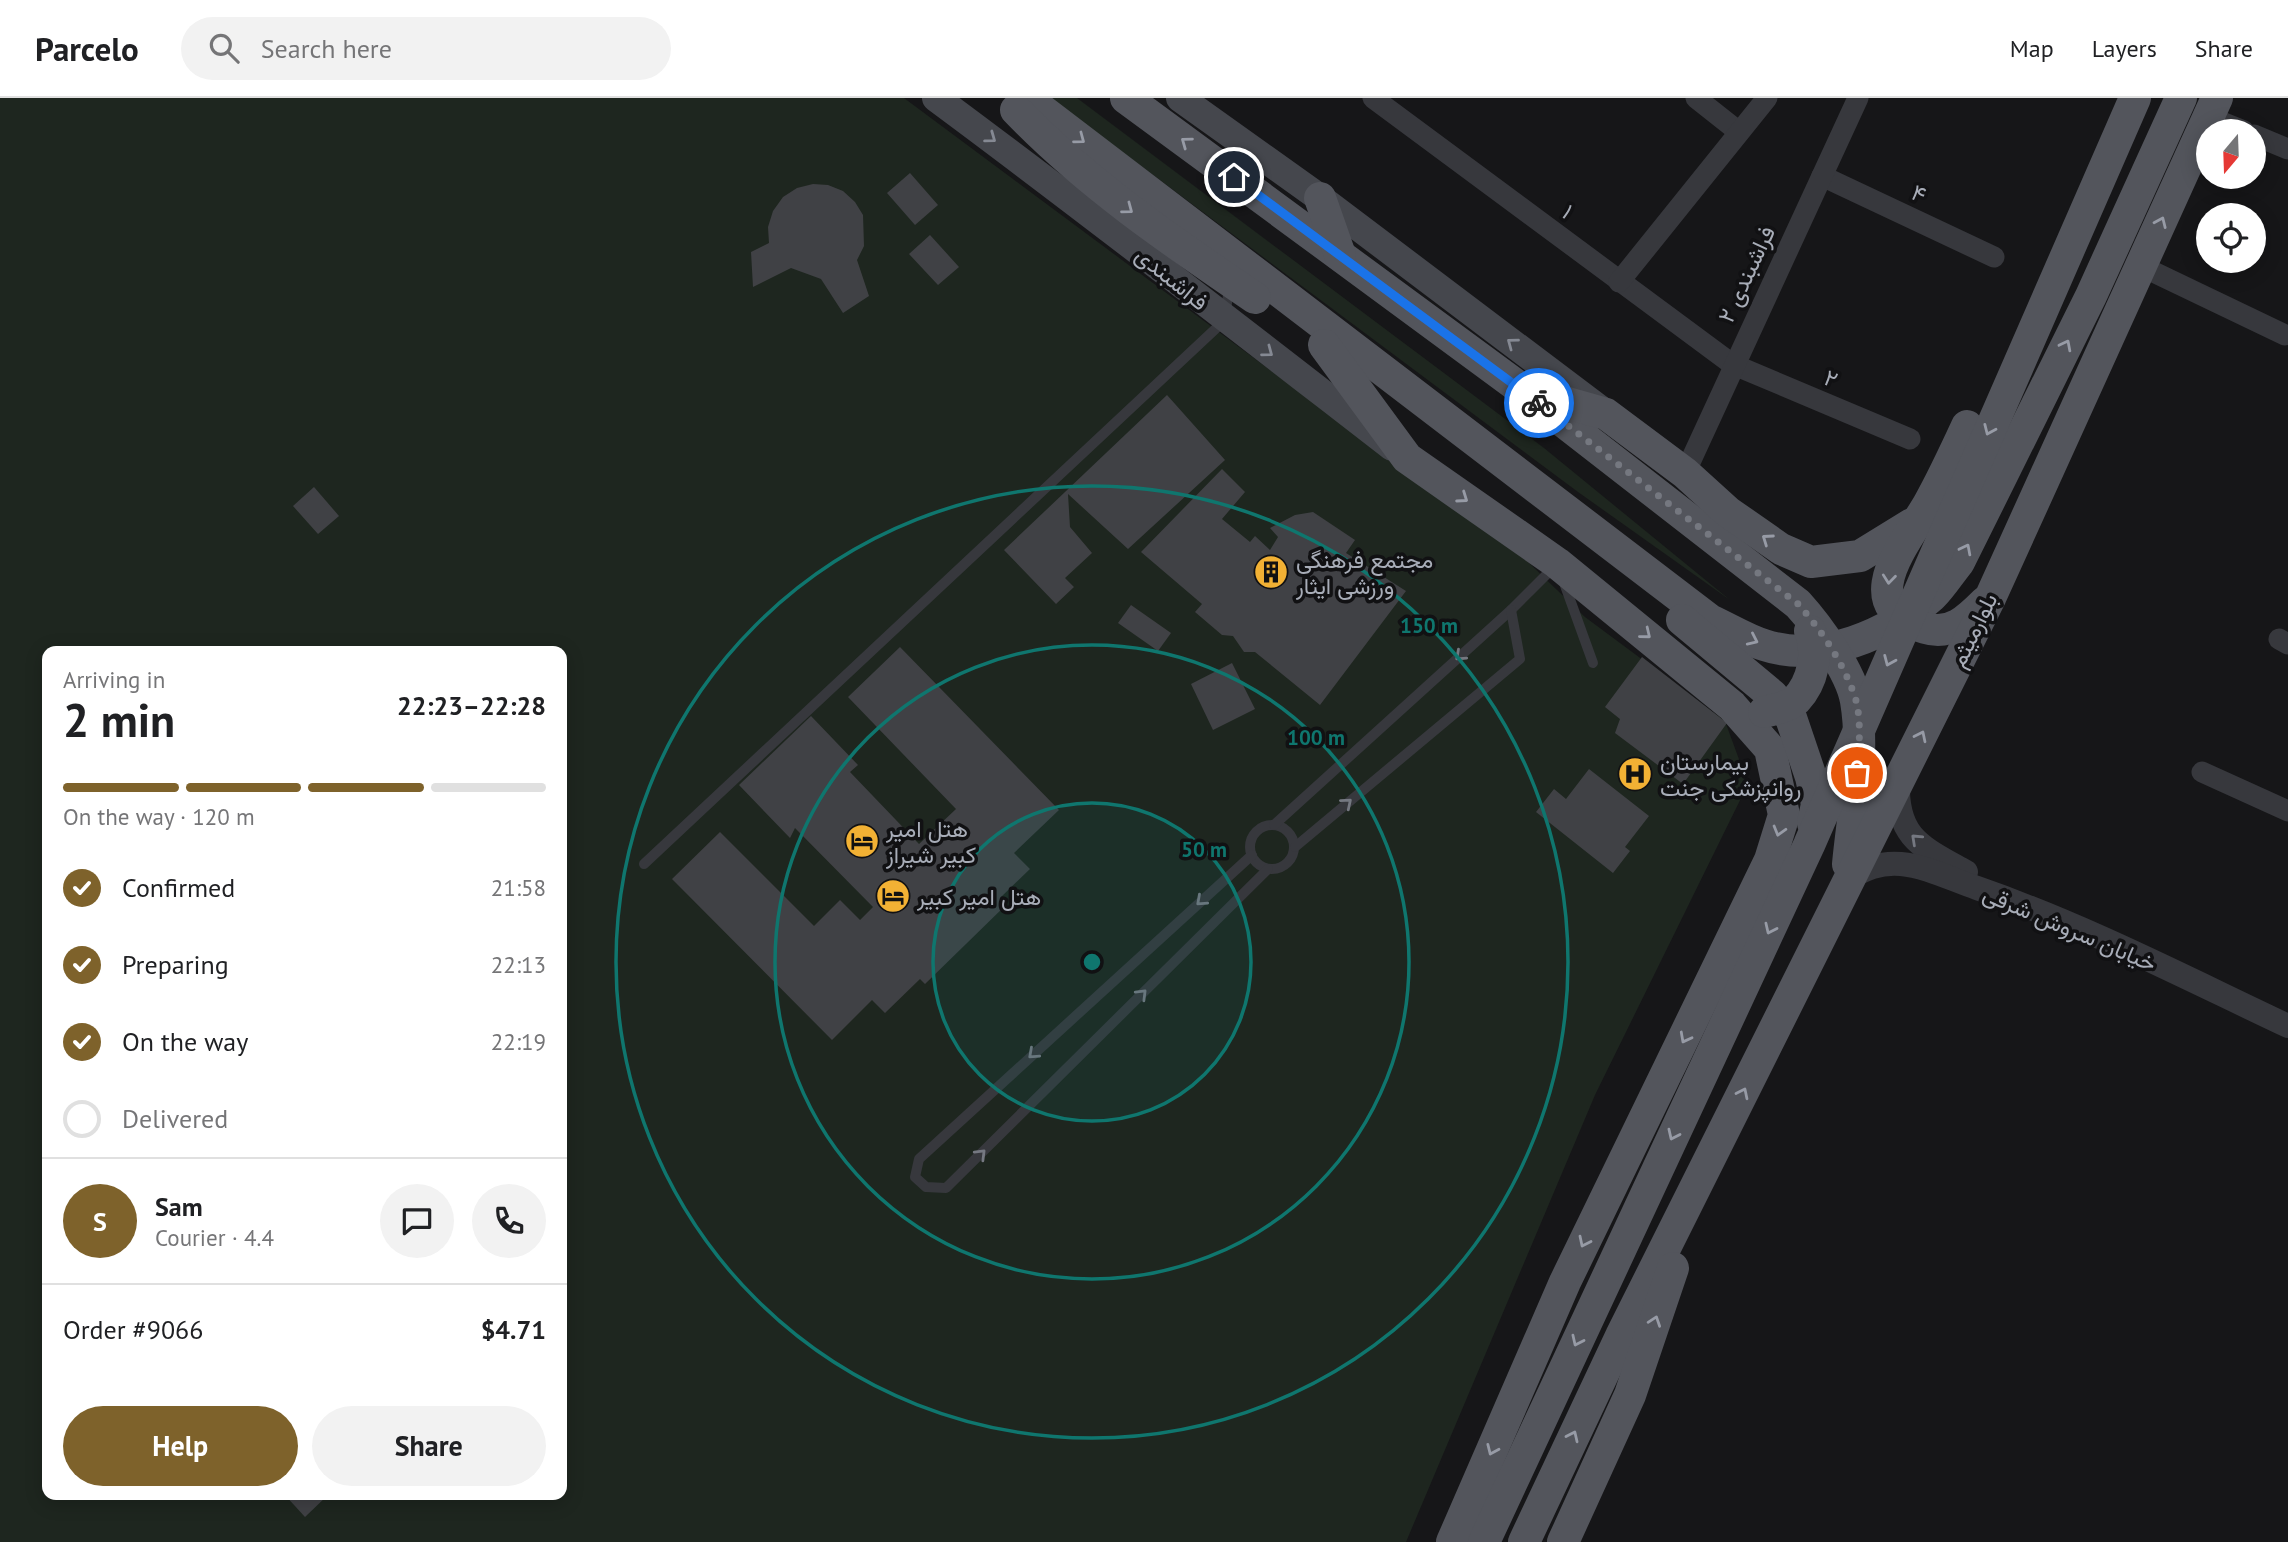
<!DOCTYPE html>
<html lang="en">
<head>
<meta charset="utf-8">
<style>
  body { margin:0; font-family:"PT Sans",Vazirmatn,sans-serif; background:#f2f2f2; color:#202124; height:100vh; display:flex; flex-direction:column; font-size:26px; white-space:nowrap }
  * { box-sizing:border-box; margin:0 }
  p { font-size:23px; color:#757577 }
  .icon { flex:none; width:38px; height:38px; fill:none; stroke:currentColor; stroke-width:2; stroke-linecap:round; stroke-linejoin:round }
  .map { position:relative; flex:1; overflow:hidden }
  .sheet { position:absolute; left:42px; top:548px; width:525px; height:854px; display:flex; flex-direction:column; background:#fff; border-radius:14px; box-shadow:0 4px 18px #0003 }
  .sheet>* { flex:none }
  .needle { width:46px; rotate:199deg }
  .controls { position:absolute; left:2196px; top:21px; display:grid; gap:14px }
  .controls a { display:grid; place-items:center; width:70px; height:70px; border-radius:50%; background:#fff; box-shadow:0 4px 18px #0003; font-size:35px }
  .pin { position:absolute; display:grid; place-items:center; width:60px; height:60px; color:#fff; margin:-30px; border:4px solid #fff; border-radius:50%; box-shadow:0 2px 7px #0007 }
  .courier { position:absolute; display:grid; place-items:center; width:70px; height:70px; margin:-35px; border:5px solid #1a73e8; border-radius:50%; background:#fff; color:#222; box-shadow:0 2px 9px #0007 }
  .overview em { font-style:normal; font-weight:600 }
  .overview div { display:flex; flex-direction:column-reverse }
  .overview { display:flex; align-items:center; justify-content:space-between; height:119px; padding:0 21px }
  h1 { font-size:46px; font-weight:600; line-height:52px }
  .bar { display:grid; grid-template-columns:repeat(4,1fr); gap:10px 7px; align-content:center; height:84px; padding:0 21px }
  .bar i { height:9px; border-radius:5px; background:#e0e0e0 }
  .bar .active { background:#7e622b }
  .bar p { grid-column:span 4 }
  .line { display:flex; align-items:center; gap:18px; padding:0 21px; border-top:2px solid #e0e0e0 }
  .line div { flex:1 }
  .round { display:grid; place-items:center; flex:none; width:74px; height:74px; border-radius:37px; background:#f2f2f2 }
  ol { padding:0 21px; list-style:none }
  li { display:flex; align-items:center; gap:21px; height:77px }
  li p { margin-inline-start:auto }
  li .icon { padding:7px; border-radius:50%; background:#7e622b; color:#fff; stroke-width:4 }
  li:last-child { color:#757577 }
  li i { width:38px; height:38px; border:4px solid #e0e0e0; border-radius:50% }
  .button { display:flex; gap:14px; margin-top:auto; padding:14px 21px }
  .button a { flex:1; height:80px; border-radius:42px; background:#7e622b; color:#fff; font-size:28px; font-weight:600; line-height:80px; text-align:center }
  .button a+a { background:#f2f2f2; color:#202124 }
  header { display:flex; align-items:center; gap:42px; box-sizing:border-box; height:98px; padding:0 35px; background:#fff; border-bottom:2px solid #e0e0e0 }
  header strong { font-size:33px }
  nav { display:flex; gap:38px; margin-inline-start:auto; font-size:24px }
  .search { width:490px; height:63px; background:#f2f2f2; display:flex; align-items:center; gap:18px; box-sizing:border-box; padding:0 24px; border-radius:38px; color:#757577; font-size:26px }
  .map>svg:first-child { display:block }
</style>
</head>
<body>
<header>
<strong>Parcelo</strong>
<div class="search"><svg class="icon" aria-label="search" viewBox="0 0 24 24"><circle cx="10" cy="10" r="6"/><path d="M15 15l6 6"/></svg>Search here</div>
<nav><a>Map</a><a>Layers</a><a>Share</a></nav>
</header>
<div class="map">
<svg width="2288" height="1444" viewBox="0 0 2288 1444">
  <rect width="100%" height="100%" fill="#161618"/>
  <g fill="#1e261f" fill-rule="evenodd">
    <path d="M0,0H904L1527,463L1585,519L1725,623L1748,686L1595,997L1406,1444H0ZM47,553H562V1396H47Z"/>
    <path d="M1050,0H1077L1544,350L1730,502L1578,394Z"/>
  </g>
  <g fill="#404145">
    <path d="M910,75L938,107L915,127L887,95Z"/>
    <path d="M813,86L828,87L843,93L855,104L863,117L864,148L857,162L869,198L843,215L821,181L791,170L753,189L751,154L769,145L768,129L773,113L783,99L797,90Z"/>
    <path d="M930,137L959,169L938,187L909,156Z"/>
    <path d="M1167,297L1225,362L1128,451L1068,396L1070,429L1092,455L1065,480L1074,489L1056,506L1004,452Z"/>
    <path d="M1222,371L1245,394L1222,421L1250,444L1255,438L1270,452L1278,439L1270,430L1295,417L1313,414L1355,442L1346,455L1406,493L1320,607L1255,554H1244L1233,538L1222,537L1195,514L1202,506L1141,454Z"/>
    <path d="M314,389L339,418L318,436L293,408Z"/>
    <path d="M1131,507L1171,535L1158,553L1118,525Z"/>
    <path d="M900,549L1059,712L1014,755L1030,771L1000,800L1007,806L925,886L920,881L885,915L872,902L832,942L672,781L720,734L814,828L840,802L860,822L873,809L795,730L790,740L739,687L811,618L858,667L850,674L919,746L956,711L848,599Z"/>
    <path d="M1642,559L1727,625L1683,686L1615,635L1620,621L1605,609Z"/>
    <path d="M1232,565L1255,611L1213,632L1191,586Z"/>
    <path d="M1589,671L1649,718L1625,749L1630,753L1613,775L1536,714L1554,691L1566,701Z"/>
    <path d="M284,1396H329L305,1419Z"/>
  </g>
  <g fill="none" stroke-linecap="round" stroke-linejoin="round">
    <g stroke="#37383d" stroke-width="10">
      <path d="M1563,482L1593,565"/>
      <circle cx="1272" cy="749" r="22"/>
      <path d="M1274,727L1511,512L1556,467"/>
      <path d="M1295,749L1520,561L1511,512"/>
      <path d="M1252,757L919,1061L915,1079L926,1089L946,1090L1268,771"/>
      <path d="M644,766L1225,222L1229,188"/>
    </g>
    <g stroke="#37383d" stroke-width="21">
      <path d="M1373,0L1732,266L1910,341"/>
      <path d="M1696,0L1739,34"/>
      <path d="M2209,19L2244,33"/>
      <path d="M2254,37L2288,51"/>
      <path d="M1822,78L1994,159"/>
      <path d="M2141,168L2285,237"/>
      <path d="M1619,184L1767,0"/>
      <path d="M1685,375L1858,0"/>
      <path d="M2279,541L2288,546"/>
      <path d="M2202,674L2288,713"/>
    </g>
    <g stroke="#37383d" stroke-width="24">
      <path d="M1898,684C1896,740 1922,749 1966,774"/>
      <path d="M1846,782C1864,771 1880,764 1901,766C1926,768 1953,782 1977,790C2084,827 2186,880 2288,928"/>
    </g>
    <g stroke="#45474d" stroke-width="28">
      <path d="M936,0C1090,114 1241,232 1392,349"/>
      <path d="M1180,0L1320,100L1601,312"/>
    </g>
    <g stroke="#53555c" stroke-width="32">
      <path d="M1026,0L1710,522C1728,530 1745,541 1764,547C1821,566 1889,536 1932,498C1942,488 1950,475 1959,464L2091,198L2181,0"/>
      <path d="M1126,0L1524,293L1798,506C1818,528 1851,574 1856,603C1865,657 1853,713 1848,766"/>
      <path d="M1016,12C1086,85 1171,143 1255,200"/>
      <path d="M1320,100L1340,157"/>
      <path d="M1324,247L1407,360L1557,465L1732,608L1770,651L1784,717L1770,762L1565,1184L1452,1444"/>
      <path d="M1539,297L1606,316L1685,375L1728,414L1781,451L1811,464L1860,458L1912,426"/>
      <path d="M1967,328C1955,354 1943,380 1929,405C1907,444 1849,508 1925,530C1951,538 1968,521 1985,504"/>
      <path d="M1682,522L1772,597L1791,620L1811,679L1817,706L1813,725"/>
      <path d="M1764,614C1773,612 1790,608 1796,602C1813,584 1819,555 1810,533"/>
      <path d="M1484,1444L1809,747L2135,0"/>
      <path d="M1524,1444L1621,1238L1991,498L2217,0"/>
      <path d="M1563,1444L1630,1297L1673,1170"/>
    </g>
  </g>
  <defs><path id="oneway-chevron" d="M-2-3.5L2.5 0L-2 3.5" fill="none" stroke-width="1.6" stroke-linecap="round" stroke-linejoin="round" transform="scale(1.75)"/></defs>
  <g stroke="#858993">
    <use href="#oneway-chevron" transform="translate(991 40) rotate(36)"/>
    <use href="#oneway-chevron" transform="translate(1512 245) rotate(-143)"/>
    <use href="#oneway-chevron" transform="translate(1268 254) rotate(37)"/>
  </g>
  <g stroke="#979ba6">
    <use href="#oneway-chevron" transform="translate(1080 41) rotate(37)"/>
    <use href="#oneway-chevron" transform="translate(1186 44) rotate(-144)"/>
    <use href="#oneway-chevron" transform="translate(1128 111) rotate(37)"/>
    <use href="#oneway-chevron" transform="translate(2161 124) rotate(-66)"/>
    <use href="#oneway-chevron" transform="translate(2066 247) rotate(-63)"/>
    <use href="#oneway-chevron" transform="translate(1989 332) rotate(114)"/>
    <use href="#oneway-chevron" transform="translate(1463 400) rotate(35)"/>
    <use href="#oneway-chevron" transform="translate(1767 441) rotate(-145)"/>
    <use href="#oneway-chevron" transform="translate(1966 451) rotate(-63)"/>
    <use href="#oneway-chevron" transform="translate(1889 481) rotate(96)"/>
    <use href="#oneway-chevron" transform="translate(1646 536) rotate(39)"/>
    <use href="#oneway-chevron" transform="translate(1753 542) rotate(25)"/>
    <use href="#oneway-chevron" transform="translate(1889 563) rotate(113)"/>
    <use href="#oneway-chevron" transform="translate(1921 638) rotate(-64)"/>
    <use href="#oneway-chevron" transform="translate(1779 733) rotate(106)"/>
    <use href="#oneway-chevron" transform="translate(1770 831) rotate(115)"/>
    <use href="#oneway-chevron" transform="translate(1685 940) rotate(118)"/>
    <use href="#oneway-chevron" transform="translate(1743 995) rotate(-64)"/>
    <use href="#oneway-chevron" transform="translate(1673 1037) rotate(115)"/>
    <use href="#oneway-chevron" transform="translate(1584 1144) rotate(116)"/>
    <use href="#oneway-chevron" transform="translate(1655 1223) rotate(-71)"/>
    <use href="#oneway-chevron" transform="translate(1577 1243) rotate(115)"/>
    <use href="#oneway-chevron" transform="translate(1573 1338) rotate(-65)"/>
    <use href="#oneway-chevron" transform="translate(1492 1352) rotate(114)"/>
  </g>
  <g stroke="#757881">
    <use href="#oneway-chevron" transform="translate(1460 558) rotate(138)"/>
    <use href="#oneway-chevron" transform="translate(1347 705) rotate(-40)"/>
    <use href="#oneway-chevron" transform="translate(1916 741) rotate(-137)"/>
    <use href="#oneway-chevron" transform="translate(1201 803) rotate(138)"/>
    <use href="#oneway-chevron" transform="translate(1142 896) rotate(-45)"/>
    <use href="#oneway-chevron" transform="translate(1033 956) rotate(138)"/>
    <use href="#oneway-chevron" transform="translate(981 1056) rotate(-45)"/>
  </g>
  <g fill="none" stroke-linecap="round" stroke-linejoin="round">
    <path stroke="#757880" stroke-width="7" stroke-dasharray="0 12.6" d="M1539,305L1798,506C1822,533 1843,564 1855,599C1862,621 1859,652 1857,675"/>
    <path stroke="#1a73e8" stroke-width="9" d="M1234,79L1539,305"/>
  </g>
  <circle cx="1092" cy="864" r="159" fill="#0f766e" fill-opacity=".12"/>
  <g fill="none" stroke="#0f766e" stroke-width="3.5">
    <circle cx="1092" cy="864" r="159"/>
    <circle cx="1092" cy="864" r="317"/>
    <circle cx="1092" cy="864" r="476"/>
  </g>
  <defs>
    <g id="building-disc" transform="scale(1.75)"><circle r="9.5" fill="#f2b134" stroke="#111113"/><path d="M-4-6H4V6H1V3H-1V6H-4ZM-2.5-4.3h1.7v1.8h-1.7ZM.8-4.3h1.7v1.8H.8ZM-2.5-1h1.7V.8h-1.7ZM.8-1h1.7V.8H.8Z" fill="#111"/></g>
    <g id="hospital-disc" transform="scale(1.75)"><circle r="9.5" fill="#f2b134" stroke="#111113"/><path d="M-5-5h3v3.5h4V-5h3V5h-3V1.5h-4V5h-3Z" fill="#111"/></g>
    <g id="hotel-disc" transform="scale(1.75)"><circle r="9.5" fill="#f2b134" stroke="#111113"/><path d="M-6-4.5h1.5V1H6V5H4.5V3h-9V5H-6ZM-4 0a1.8 1.8 0 1 1 3.6 0ZM.5 0V-2.5h3Q6-2.5 6 0Z" fill="#111"/></g>
  </defs>
  <g fill-rule="evenodd">
    <use href="#building-disc" x="1271" y="474"/>
    <use href="#hospital-disc" x="1635" y="676"/>
    <use href="#hotel-disc" x="862" y="743"/>
    <use href="#hotel-disc" x="893" y="798"/>
  </g>
  <g text-anchor="middle" dominant-baseline="central" stroke-width="7" stroke-linejoin="round" paint-order="stroke">
    <g font-size="23" fill="#a8adb8" stroke="#111113">
      <text transform="translate(1919 95) rotate(25)">۴</text>
      <text transform="translate(1568 113) rotate(37)">۱</text>
      <text transform="translate(1746 176) rotate(-65)">۲ فراشبندی</text>
      <text transform="translate(1172 180) rotate(39)">فراشبندی</text>
      <text transform="translate(1831 280) rotate(23)">۲</text>
      <text transform="translate(1973 532) rotate(-64)">بلوارمیثم</text>
      <text transform="translate(2070 830) rotate(23)">خیابان سروش شرقی</text>
    </g>
    <g font-size="23" fill="#a8adb8" stroke="#111113" text-anchor="start">
      <text x="1296" y="461">مجتمع فرهنگی<tspan x="1296" dy="26">ورزشی ایثار</tspan></text>
      <text x="1660" y="663">بیمارستان<tspan x="1660" dy="26">روانپزشکی جنت</tspan></text>
      <text x="886" y="730">هتل امیر<tspan x="886" dy="26">کبیر شیراز</tspan></text>
      <text x="917" y="798">هتل امیر کبیر</text>
    </g>
  </g>
  <circle cx="1092" cy="864" r="10" fill="#0f766e" stroke="#111113" stroke-width="3.5"/>
  <g font-size="21" text-anchor="middle" font-weight="bold" fill="#0f766e" stroke="#111113" stroke-width="7" stroke-linejoin="round" paint-order="stroke">
    <text x="1429" y="535">150 m</text>
    <text x="1316" y="647">100 m</text>
    <text x="1204" y="759">50 m</text>
  </g>
</svg>
<div class="controls">
<a><svg class="needle" viewBox="-14 -14 28 28"><path d="M0-13l5 13h-10z" fill="#e53935"/><path d="M0 13l5-13h-10z" fill="#757577"/></svg></a>
<a><svg class="icon" aria-label="locate" viewBox="0 0 24 24"><circle cx="12" cy="12" r="6"/><path d="M12 2v4M12 18v4M2 12h4M18 12h4"/></svg></a>
</div>
<div class="pin" style="left:1857px;top:675px;background:#ea580c"><svg class="icon" aria-label="bag" viewBox="0 0 24 24"><path d="M5 8h14l-1 12H6zM9 8a3 3 0 0 1 6 0"/></svg></div>
<div class="pin" style="left:1234px;top:79px;background:#1f2937"><svg class="icon" aria-label="home" viewBox="0 0 24 24"><path d="M3 11l9-7 9 7M6 9v11h12V9"/></svg></div>
<div class="courier" style="left:1539px;top:305px"><svg class="icon" aria-label="bike" viewBox="0 0 24 24"><circle cx="6" cy="16" r="4"/><circle cx="18" cy="16" r="4"/><path d="M6 16l4-8h5l3 8M10 8l3 8H6M13 5h3"/></svg></div>
<section class="sheet">
<div class="overview"><div><h1>2 min</h1><p>Arriving in</p></div><em>22:23–22:28</em></div>
<div class="bar"><i class="active"></i><i class="active"></i><i class="active"></i><i></i><p>On the way · 120 m</p></div>
<ol>
<li><svg class="icon" aria-label="check" viewBox="0 0 24 24"><path d="M5 12l5 5 9-10"/></svg>Confirmed<p>21:58</p></li>
<li><svg class="icon" aria-label="check" viewBox="0 0 24 24"><path d="M5 12l5 5 9-10"/></svg>Preparing<p>22:13</p></li>
<li><svg class="icon" aria-label="check" viewBox="0 0 24 24"><path d="M5 12l5 5 9-10"/></svg>On the way<p>22:19</p></li>
<li><i></i>Delivered</li>
</ol>
<div class="line" style="height:126px"><b class="round" style="background:#7e622b;color:#fff">S</b><div><b>Sam</b><p>Courier · 4.4</p></div><a class="round"><svg class="icon" aria-label="chat" viewBox="0 0 24 24"><path d="M4 5h16v11H9l-5 4z"/></svg></a><a class="round"><svg class="icon" aria-label="phone" viewBox="0 0 24 24"><path d="M5 4h4l2 5-3 2q2 4 5 5l2-3 5 2v4C11 20 4 13 5 4z"/></svg></a></div>
<div class="line" style="height:91px"><div>Order #9066</div><b>$4.71</b></div>
<div class="button"><a>Help</a><a>Share</a></div>
</section>
</div>
</body>
</html>
